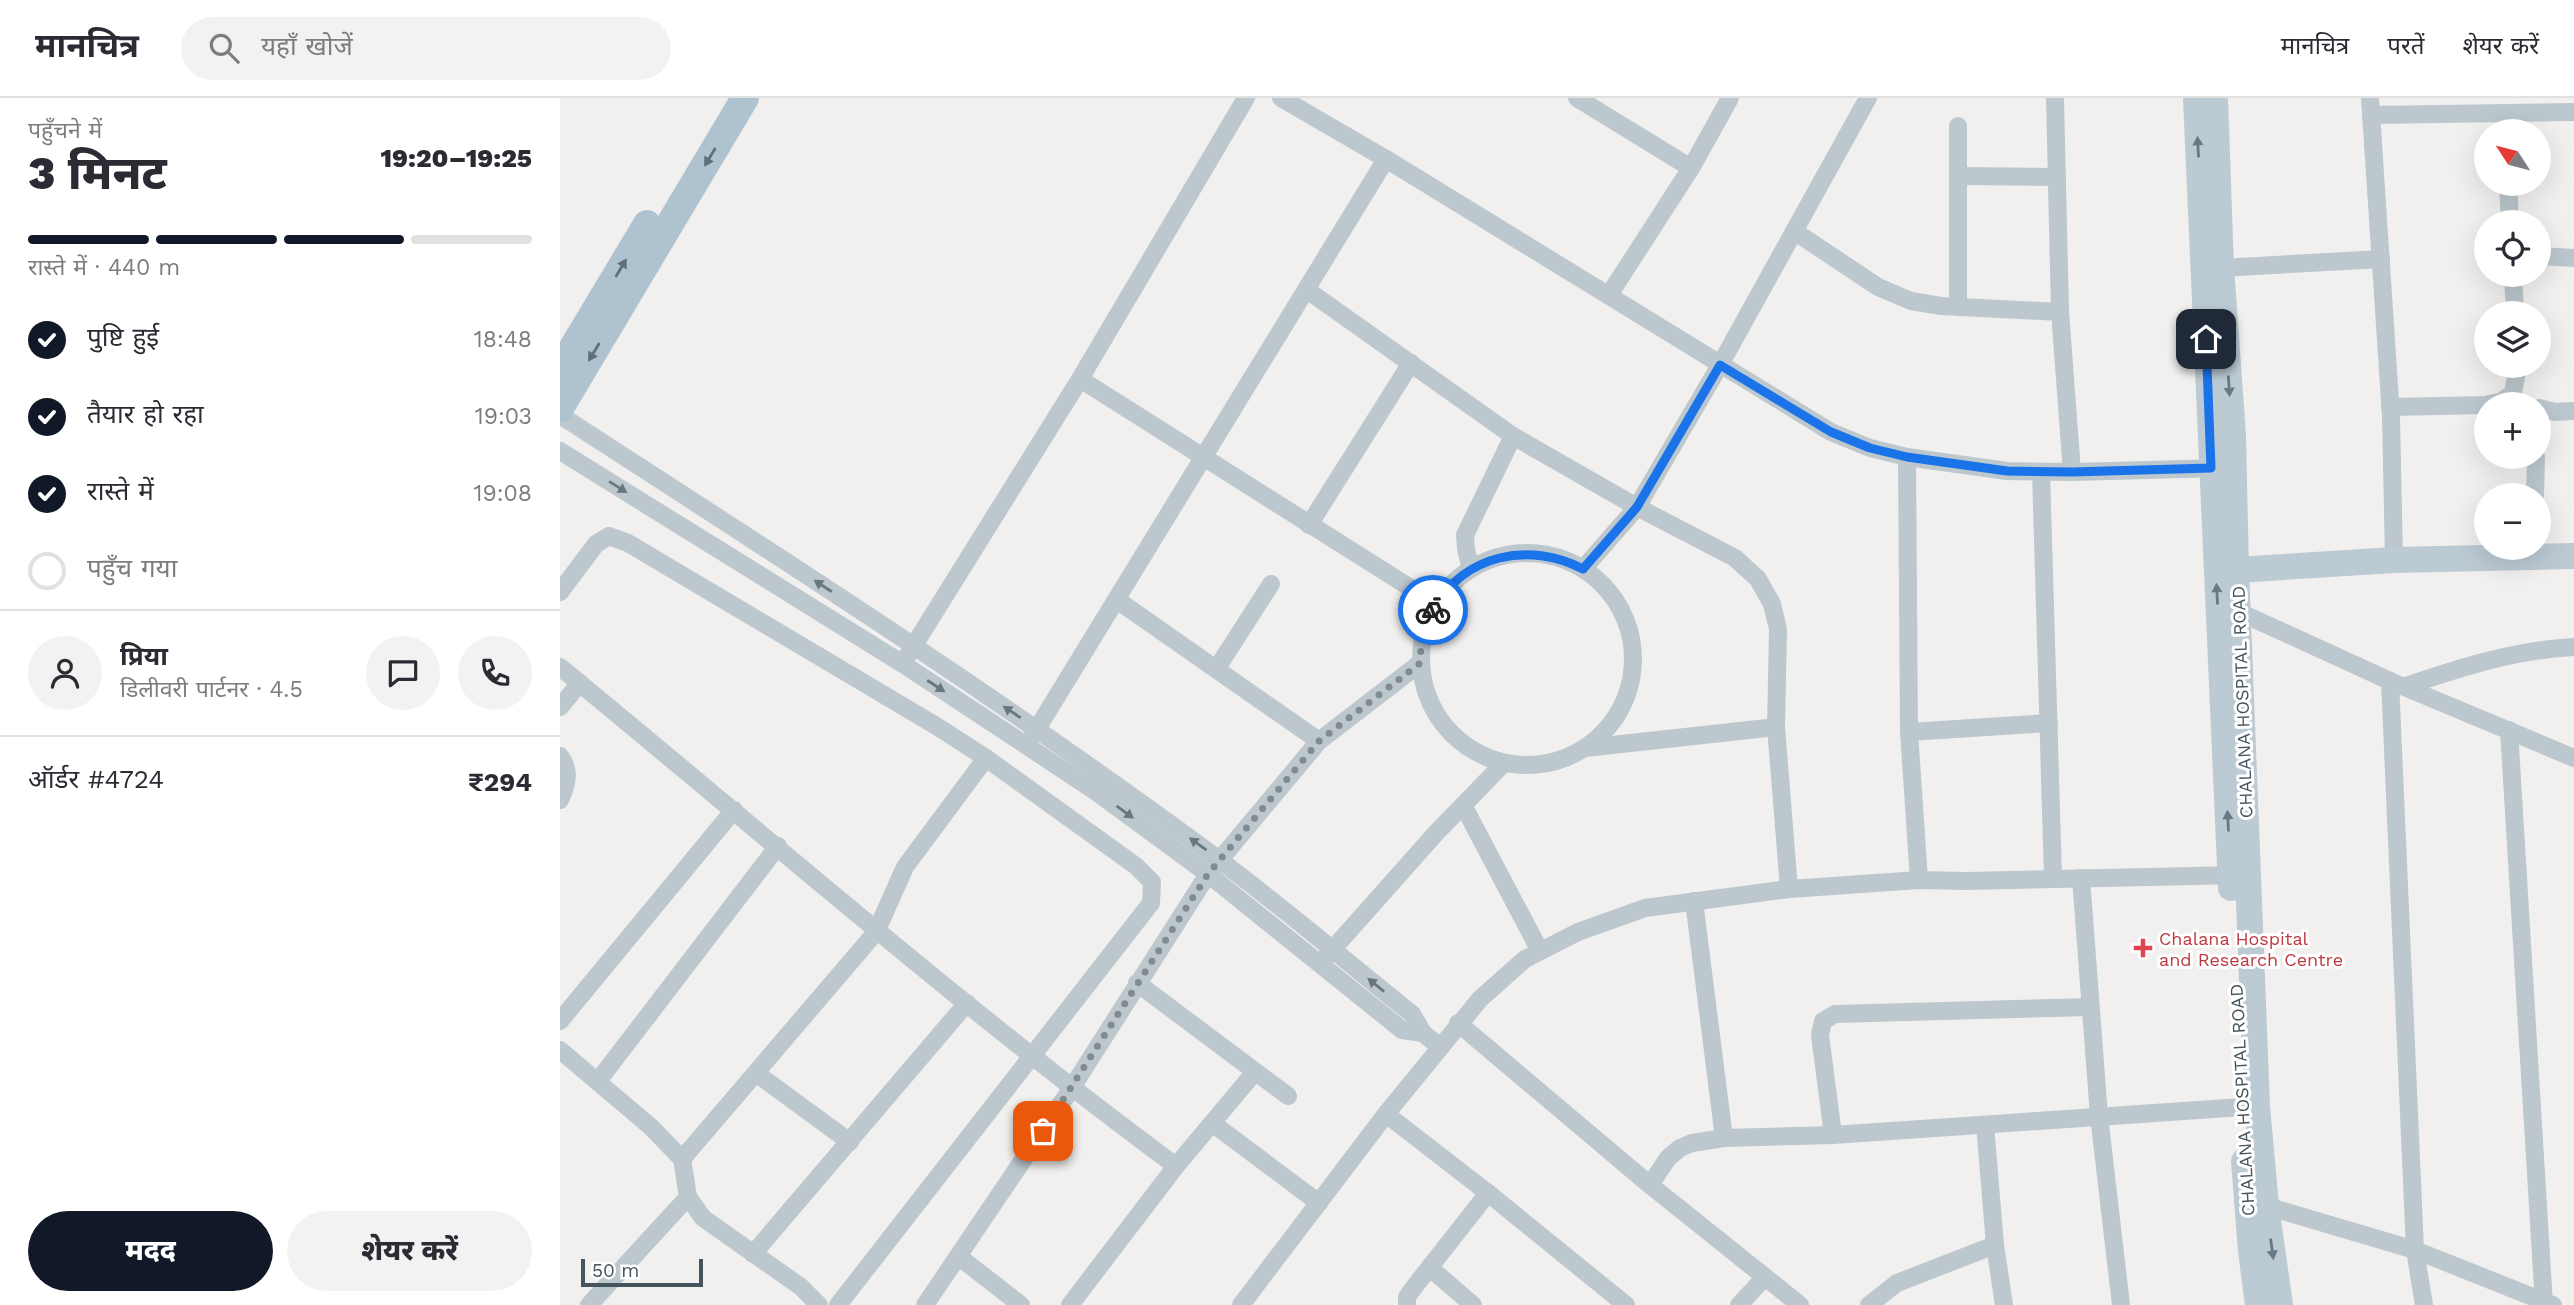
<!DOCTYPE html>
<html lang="hi">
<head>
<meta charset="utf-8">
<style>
  body { margin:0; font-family:"Work Sans","Noto Sans Devanagari",sans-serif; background:#f2f2f3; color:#2b2b33; height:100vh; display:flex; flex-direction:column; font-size:26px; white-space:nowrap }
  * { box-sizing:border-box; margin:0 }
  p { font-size:23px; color:#7c7c81 }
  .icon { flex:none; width:38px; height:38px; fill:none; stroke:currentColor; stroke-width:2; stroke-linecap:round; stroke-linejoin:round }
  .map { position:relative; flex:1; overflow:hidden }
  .side { display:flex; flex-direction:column; background:#fff; width:560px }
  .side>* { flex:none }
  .needle { width:46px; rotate:306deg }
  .tools { position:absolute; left:1914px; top:21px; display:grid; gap:14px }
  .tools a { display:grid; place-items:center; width:77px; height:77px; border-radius:50%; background:#fff; box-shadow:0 7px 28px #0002; font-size:35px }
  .scale { position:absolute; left:21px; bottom:18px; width:122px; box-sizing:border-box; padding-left:7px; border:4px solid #46555d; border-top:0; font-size:19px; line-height:24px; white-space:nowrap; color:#46555d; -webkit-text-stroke:5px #fff; paint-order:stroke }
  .pin { position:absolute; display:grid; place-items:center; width:60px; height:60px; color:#fff; margin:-30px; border-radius:14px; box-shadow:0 4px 10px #0006 }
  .courier { position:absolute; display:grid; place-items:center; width:70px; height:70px; margin:-35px; border:5px solid #1a73e8; border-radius:50%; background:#fff; color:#222; box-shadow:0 2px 9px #0007 }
  .headline em { font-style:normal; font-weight:800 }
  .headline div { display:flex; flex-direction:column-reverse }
  .headline { display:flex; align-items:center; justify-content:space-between; height:119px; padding:0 28px }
  h1 { font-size:46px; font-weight:800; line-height:52px }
  .bar { display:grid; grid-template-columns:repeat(4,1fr); gap:10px 7px; align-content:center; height:84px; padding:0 28px }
  .bar i { height:9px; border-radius:5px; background:#e1e1e2 }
  .bar .on { background:#111827 }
  .bar p { grid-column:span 4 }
  .line { display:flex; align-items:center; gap:18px; padding:0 28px; border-top:2px solid #e1e1e2 }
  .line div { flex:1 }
  .round { display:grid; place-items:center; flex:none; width:74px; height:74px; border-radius:37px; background:#f2f2f3 }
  ol { padding:0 28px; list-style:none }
  li { display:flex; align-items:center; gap:21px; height:77px }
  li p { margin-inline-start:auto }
  li .icon { padding:7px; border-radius:50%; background:#111827; color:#fff; stroke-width:4 }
  li:last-child { color:#7c7c81 }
  li i { width:38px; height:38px; border:4px solid #e1e1e2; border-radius:50% }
  .cta { display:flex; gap:14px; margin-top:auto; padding:14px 28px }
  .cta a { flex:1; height:80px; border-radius:42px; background:#111827; color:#fff; font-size:28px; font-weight:800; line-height:80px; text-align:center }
  .cta a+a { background:#f2f2f3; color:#2b2b33 }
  header { display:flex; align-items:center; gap:42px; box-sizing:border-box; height:98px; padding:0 35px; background:#fff; border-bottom:2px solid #e1e1e2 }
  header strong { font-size:33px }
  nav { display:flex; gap:38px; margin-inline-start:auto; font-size:24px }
  .search { width:490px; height:63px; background:#f2f2f3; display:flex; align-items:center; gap:18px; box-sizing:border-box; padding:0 24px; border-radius:38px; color:#7c7c81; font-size:26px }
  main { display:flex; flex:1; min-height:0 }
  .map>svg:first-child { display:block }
</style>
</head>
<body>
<header>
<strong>मानचित्र</strong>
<div class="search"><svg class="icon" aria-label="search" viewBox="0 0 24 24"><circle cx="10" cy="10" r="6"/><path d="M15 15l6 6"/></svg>यहाँ खोजें</div>
<nav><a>मानचित्र</a><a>परतें</a><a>शेयर करें</a></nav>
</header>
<main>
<section class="side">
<div class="headline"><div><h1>3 मिनट</h1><p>पहुँचने में</p></div><em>19:20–19:25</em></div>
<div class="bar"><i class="on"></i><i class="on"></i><i class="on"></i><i></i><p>रास्ते में · 440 m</p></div>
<ol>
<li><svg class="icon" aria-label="check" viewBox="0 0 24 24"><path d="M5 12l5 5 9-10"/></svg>पुष्टि हुई<p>18:48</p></li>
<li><svg class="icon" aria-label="check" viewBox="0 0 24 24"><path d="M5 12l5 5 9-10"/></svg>तैयार हो रहा<p>19:03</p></li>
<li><svg class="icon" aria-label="check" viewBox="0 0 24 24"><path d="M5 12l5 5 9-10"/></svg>रास्ते में<p>19:08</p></li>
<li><i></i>पहुँच गया</li>
</ol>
<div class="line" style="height:126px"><a class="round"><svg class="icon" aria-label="person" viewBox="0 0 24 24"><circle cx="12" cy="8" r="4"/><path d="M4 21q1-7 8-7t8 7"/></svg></a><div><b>प्रिया</b><p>डिलीवरी पार्टनर · 4.5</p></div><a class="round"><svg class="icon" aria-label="chat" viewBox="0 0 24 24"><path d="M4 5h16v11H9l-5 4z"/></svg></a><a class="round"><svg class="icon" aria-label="phone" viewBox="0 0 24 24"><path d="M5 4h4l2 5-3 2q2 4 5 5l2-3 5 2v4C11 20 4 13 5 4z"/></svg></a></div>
<div class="line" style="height:91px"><div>ऑर्डर #4724</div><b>₹294</b></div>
<div class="cta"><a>मदद</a><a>शेयर करें</a></div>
</section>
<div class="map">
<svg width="2014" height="1207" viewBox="0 0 2014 1207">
  <rect width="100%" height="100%" fill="#f2efef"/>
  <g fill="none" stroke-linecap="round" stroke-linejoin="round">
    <g stroke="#bcc8ce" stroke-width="18">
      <path d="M721,0L826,61L1271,334L1310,350L1347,359L1447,373L1512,374L1662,370"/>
      <path d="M1017,0L1131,70L1170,0"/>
      <path d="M1495,0L1500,214"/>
      <path d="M1810,0L1831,318L1834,462"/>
      <path d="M1811,17L2014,14"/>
      <path d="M1398,28V209"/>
      <path d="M1398,78L1497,79"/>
      <path d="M1948,86L1950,124"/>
      <path d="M1234,133L1318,189L1351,203L1381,208L1500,214L1512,374"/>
      <path d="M1979,158L2014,160"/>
      <path d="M1661,170L1821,161"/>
      <path d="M1953,177L1955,215"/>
      <path d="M747,192L953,338L1077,409L1175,460L1198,481L1212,506L1218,531L1216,629L1229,791"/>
      <path d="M1049,197L1131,70"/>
      <path d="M520,281L876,506"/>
      <path d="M1929,306L1941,304L1953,295L1958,268"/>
      <path d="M1830,309L1927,307"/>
      <path d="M1979,310L1995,314L2014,313"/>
      <path d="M0,317C222,461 445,603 658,761C724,810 787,864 852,916L863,935L880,949"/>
      <path d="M0,353L343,566L535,693L648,776L842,932L863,935"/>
      <path d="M1347,359L1349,634L1359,782"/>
      <path d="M1481,374L1493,780"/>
      <path d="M1975,397L1976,359"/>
      <path d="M749,427L851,265"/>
      <circle cx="967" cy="561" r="106"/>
      <path d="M911,471L906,451L905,437L953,338"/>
      <path d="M1023,471L1077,409L1160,267L1308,0"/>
      <path d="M0,494L36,446L49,438L68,445L378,629L426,660L576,768L592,784L591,805L278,1207"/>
      <path d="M557,502L759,643"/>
      <path d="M1679,514L1830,583L2014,660"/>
      <path d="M348,557L520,281L686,0"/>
      <path d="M0,569C205,737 403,911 616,1068"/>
      <path d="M657,570L711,486"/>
      <path d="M1830,583L1855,1152L1864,1207"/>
      <path d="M1846,588C1902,569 1955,552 2014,549"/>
      <path d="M0,609L20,585"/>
      <path d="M1949,632L1984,1207"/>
      <path d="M1349,634L1489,625"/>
      <path d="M472,639L826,61"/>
      <path d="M1025,650L1216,629"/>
      <path d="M0,658C11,672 7,687 0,702"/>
      <path d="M903,707L980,853"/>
      <path d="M1521,780L1539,1018L1561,1207"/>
      <path d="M1134,803L1164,1040"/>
      <path d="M764,861L876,735L944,665"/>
      <path d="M577,885L728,998"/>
      <path d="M0,923L174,712"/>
      <path d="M898,925L1090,1087L1240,1207"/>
      <path d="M0,952L91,1029L122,1061L128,1099L143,1120L241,1189L259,1207"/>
      <path d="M197,976L290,1044"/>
      <path d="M38,983L218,748"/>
      <path d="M826,1016L928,1095L1066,1207"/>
      <path d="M652,1025L759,1105"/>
      <path d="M1425,1027L1435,1147L1444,1207"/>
      <path d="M1273,1037L1260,937L1263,923L1275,916L1530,909"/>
      <path d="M122,1061L316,834L345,769L426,660"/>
      <path d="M1090,1087L1108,1060L1120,1050L1132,1045L1164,1040L1273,1037L1697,1008"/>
      <path d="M1706,1108L1855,1152L1993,1207"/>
      <path d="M193,1156L407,905"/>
      <path d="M398,1158L461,1207"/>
      <path d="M870,1170L913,1207"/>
      <path d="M29,1207L128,1099"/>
      <path d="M365,1207L511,991L648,776L759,643L859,566"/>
      <path d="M510,1207L616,1068L694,975"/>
      <path d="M681,1207L826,1016L920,901L965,861L1018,834L1085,810L1229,791L1359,782L1406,783L1680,777"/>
      <path d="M847,1207V1199L855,1188L928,1095"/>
      <path d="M1179,1207L1205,1179"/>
      <path d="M1309,1207L1337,1185L1435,1147"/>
    </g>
    <g stroke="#bccad4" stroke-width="26">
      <path d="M1636,0L1671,790"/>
      <path d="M1655,0L1661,170L1673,338L1676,472L1697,1008L1706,1108L1720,1207"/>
      <path d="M1676,472L1834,462L2014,458"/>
      <path d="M1684,1063L1691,1153L1698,1207"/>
    </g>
    <g stroke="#aec2cf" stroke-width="28">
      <path d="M0,271L87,126"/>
      <path d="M0,310L185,0"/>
    </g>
  </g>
  <defs><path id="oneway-solid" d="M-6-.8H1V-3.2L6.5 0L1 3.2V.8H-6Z" transform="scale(1.75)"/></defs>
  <g fill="#697881">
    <use href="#oneway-solid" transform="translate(1638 49) rotate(-93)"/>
    <use href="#oneway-solid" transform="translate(1669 288) rotate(86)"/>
    <use href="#oneway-solid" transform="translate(1657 496) rotate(-93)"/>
    <use href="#oneway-solid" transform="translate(1668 723) rotate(-93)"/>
    <use href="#oneway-solid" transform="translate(1712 1151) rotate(82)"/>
  </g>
  <g fill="#60707a">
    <use href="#oneway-solid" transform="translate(150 59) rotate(121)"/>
    <use href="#oneway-solid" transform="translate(61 170) rotate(-59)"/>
    <use href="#oneway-solid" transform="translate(34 254) rotate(121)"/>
  </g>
  <g fill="#69787f">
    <use href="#oneway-solid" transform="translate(58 389) rotate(32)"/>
    <use href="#oneway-solid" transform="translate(263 488) rotate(-147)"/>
    <use href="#oneway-solid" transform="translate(376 588) rotate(33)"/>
    <use href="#oneway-solid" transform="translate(452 614) rotate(-146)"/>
    <use href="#oneway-solid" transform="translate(565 714) rotate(36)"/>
    <use href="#oneway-solid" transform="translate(638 746) rotate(-144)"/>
    <use href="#oneway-solid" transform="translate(816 887) rotate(-141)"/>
  </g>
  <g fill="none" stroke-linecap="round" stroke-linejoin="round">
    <path stroke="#828b90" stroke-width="7" stroke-dasharray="0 12.6" d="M483,1033L648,776L759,643L859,566L863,537L873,512"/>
    <path stroke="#1a73e8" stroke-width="9" d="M873,512C903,456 970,443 1023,471L1077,409L1160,267L1271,334L1310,350L1347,359L1447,373L1512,374L1651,370L1646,241"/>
  </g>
  <path fill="#e0444e" stroke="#fff" stroke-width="2.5" d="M1579.5 839.5h7v7h7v7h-7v7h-7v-7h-7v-7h7z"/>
  <g text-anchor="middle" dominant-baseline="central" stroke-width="6" stroke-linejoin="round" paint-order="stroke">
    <g font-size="18" fill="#46555d" stroke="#fff">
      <text transform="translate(1682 604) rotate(-92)">CHALANA HOSPITAL ROAD</text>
      <text transform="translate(1682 1002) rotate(-93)">CHALANA HOSPITAL ROAD</text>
    </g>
    <g font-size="18" fill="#be3a42" stroke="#fff" text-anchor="start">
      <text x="1599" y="840">Chalana Hospital<tspan x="1599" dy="21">and Research Centre</tspan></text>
    </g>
  </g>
</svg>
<div class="tools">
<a><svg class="needle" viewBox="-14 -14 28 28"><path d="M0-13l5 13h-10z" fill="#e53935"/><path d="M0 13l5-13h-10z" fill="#7c7c81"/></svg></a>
<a><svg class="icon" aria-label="locate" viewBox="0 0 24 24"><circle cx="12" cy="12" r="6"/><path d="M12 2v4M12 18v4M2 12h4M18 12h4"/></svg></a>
<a><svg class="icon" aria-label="layers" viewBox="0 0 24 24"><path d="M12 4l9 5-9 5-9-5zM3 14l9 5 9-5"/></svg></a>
<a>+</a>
<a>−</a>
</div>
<div class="scale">50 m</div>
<div class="pin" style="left:483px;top:1033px;background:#ea580c"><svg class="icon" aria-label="bag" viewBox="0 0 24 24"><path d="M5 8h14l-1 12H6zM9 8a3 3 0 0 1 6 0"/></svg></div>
<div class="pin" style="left:1646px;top:241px;background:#1f2937"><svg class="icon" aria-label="home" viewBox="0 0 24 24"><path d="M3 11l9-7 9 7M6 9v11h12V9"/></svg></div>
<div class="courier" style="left:873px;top:512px"><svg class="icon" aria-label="bike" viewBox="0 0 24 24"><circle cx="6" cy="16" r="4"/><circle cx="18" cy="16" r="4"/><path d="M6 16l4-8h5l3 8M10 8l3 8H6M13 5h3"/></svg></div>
</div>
</main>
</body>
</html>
